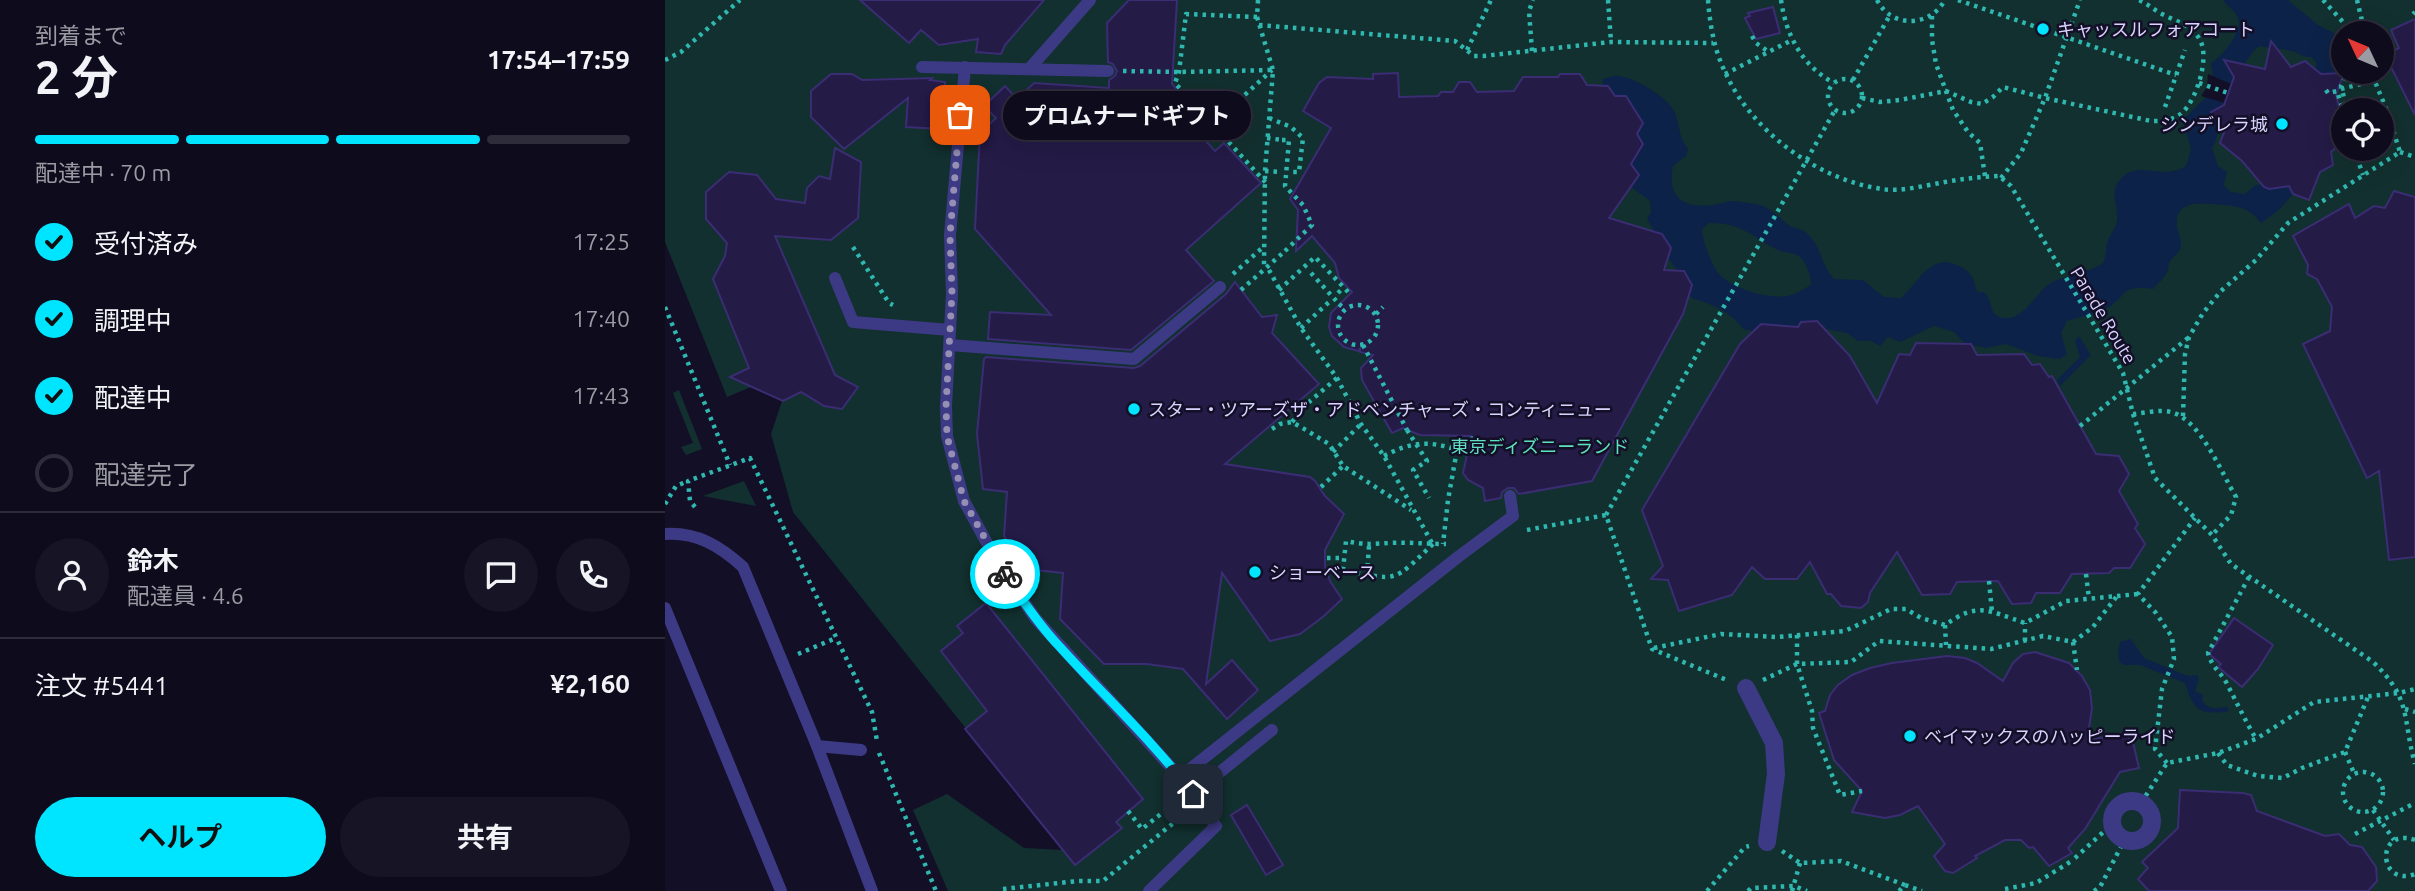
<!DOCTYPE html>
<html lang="ja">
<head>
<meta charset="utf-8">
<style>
  body { margin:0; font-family:Ubuntu,"Noto Sans JP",sans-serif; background:#171425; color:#f1f3f6; height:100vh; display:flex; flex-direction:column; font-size:26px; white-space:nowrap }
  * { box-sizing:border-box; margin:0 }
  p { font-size:23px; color:#9b9ba3 }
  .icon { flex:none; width:38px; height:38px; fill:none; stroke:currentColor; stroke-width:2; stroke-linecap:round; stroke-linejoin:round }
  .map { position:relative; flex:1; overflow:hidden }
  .sheet { display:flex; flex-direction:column; background:#0e0b1c; width:665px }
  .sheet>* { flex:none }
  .needle { width:46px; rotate:314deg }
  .controls { position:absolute; left:1666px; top:21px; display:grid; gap:14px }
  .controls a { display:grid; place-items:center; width:63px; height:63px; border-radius:50%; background:#0e0b1c; box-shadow:0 7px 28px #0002,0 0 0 2px #2e2b3b; font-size:35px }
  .pin { position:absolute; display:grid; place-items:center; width:60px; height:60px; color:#fff; margin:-30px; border-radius:14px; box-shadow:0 4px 10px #0006 }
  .courier { position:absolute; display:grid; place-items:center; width:70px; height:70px; margin:-35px; border:5px solid #00e5ff; border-radius:50%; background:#fff; color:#222; box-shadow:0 2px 9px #0007 }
  .bubble { position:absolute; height:49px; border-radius:24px; background:#0e0b1c; box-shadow:0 7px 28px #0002,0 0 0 2px #2e2b3b; font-size:23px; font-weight:700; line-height:49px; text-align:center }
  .head em { font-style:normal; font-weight:700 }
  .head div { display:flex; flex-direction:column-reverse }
  .head { display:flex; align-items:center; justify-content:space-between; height:119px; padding:0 35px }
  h1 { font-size:46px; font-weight:700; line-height:52px }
  .bar { display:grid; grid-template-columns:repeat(4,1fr); gap:10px 7px; align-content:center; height:84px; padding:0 35px }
  .bar i { height:9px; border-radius:5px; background:#2e2b3b }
  .bar .active { background:#00e5ff }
  .bar p { grid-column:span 4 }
  .line { display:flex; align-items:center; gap:18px; padding:0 35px; border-top:2px solid #2e2b3b }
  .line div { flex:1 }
  .round { display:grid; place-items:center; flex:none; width:74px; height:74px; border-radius:37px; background:#171425 }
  ol { padding:0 35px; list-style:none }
  li { display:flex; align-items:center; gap:21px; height:77px }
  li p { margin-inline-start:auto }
  li .icon { padding:7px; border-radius:50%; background:#00e5ff; color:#111; stroke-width:4 }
  li:last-child { color:#9b9ba3 }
  li i { width:38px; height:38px; border:4px solid #2e2b3b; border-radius:50% }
  .action { display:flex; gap:14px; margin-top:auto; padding:14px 35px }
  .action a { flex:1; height:80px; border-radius:42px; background:#00e5ff; color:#111; font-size:28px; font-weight:700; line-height:80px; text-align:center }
  .action a+a { background:#171425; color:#f1f3f6 }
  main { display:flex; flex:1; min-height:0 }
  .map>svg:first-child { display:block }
</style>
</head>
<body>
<main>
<section class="sheet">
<div class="head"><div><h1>2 分</h1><p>到着まで</p></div><em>17:54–17:59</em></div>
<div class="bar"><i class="active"></i><i class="active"></i><i class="active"></i><i></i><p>配達中 · 70 m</p></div>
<ol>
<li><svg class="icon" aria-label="check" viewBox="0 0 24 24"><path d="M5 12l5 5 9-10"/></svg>受付済み<p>17:25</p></li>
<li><svg class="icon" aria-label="check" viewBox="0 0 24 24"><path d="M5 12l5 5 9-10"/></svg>調理中<p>17:40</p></li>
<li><svg class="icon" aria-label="check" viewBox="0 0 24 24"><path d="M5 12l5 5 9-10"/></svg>配達中<p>17:43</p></li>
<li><i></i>配達完了</li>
</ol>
<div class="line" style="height:126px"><a class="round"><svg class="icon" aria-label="person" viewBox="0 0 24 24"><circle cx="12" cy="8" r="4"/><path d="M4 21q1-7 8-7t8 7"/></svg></a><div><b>鈴木</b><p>配達員 · 4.6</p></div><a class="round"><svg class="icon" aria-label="chat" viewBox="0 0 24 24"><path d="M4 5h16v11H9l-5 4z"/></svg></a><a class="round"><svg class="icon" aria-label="phone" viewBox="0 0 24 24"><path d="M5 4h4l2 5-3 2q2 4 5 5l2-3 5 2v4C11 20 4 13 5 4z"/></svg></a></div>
<div class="line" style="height:91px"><div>注文 #5441</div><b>¥2,160</b></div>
<div class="action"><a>ヘルプ</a><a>共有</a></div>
</section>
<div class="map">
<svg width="1750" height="891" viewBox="0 0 1750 891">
  <rect width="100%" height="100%" fill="#130f26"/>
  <g fill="#12302f" fill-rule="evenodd">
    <path d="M0,0H1750V891H283L248,810L282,794L359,848L398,850L128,512L106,434L117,401L86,387L62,397L0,242ZM1678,33H1717V72H1678ZM1678,110H1717V149H1678Z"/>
    <path d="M14,390L37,449L21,455L16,447L28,443L8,393Z"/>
    <path d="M79,481L91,506L38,496Z"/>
  </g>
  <g fill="#0c2248" fill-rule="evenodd">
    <path d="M1558,0H1623L1653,25L1669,33L1675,52L1671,74L1660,75L1651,72V62L1646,57C1638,57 1637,55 1630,52C1620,48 1606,49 1595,46L1589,50L1579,64L1574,63L1568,70C1569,86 1561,103 1550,115C1552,129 1555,135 1547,148L1553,166L1562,172L1559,185L1566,192L1580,194L1589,186L1597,184L1604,189L1612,185L1625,187L1628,194L1614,210L1596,223C1585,209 1575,206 1558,205C1541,204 1509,197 1512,227C1513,234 1518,242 1515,249C1514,254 1508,256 1505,261C1501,270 1506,263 1502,272C1499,278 1493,284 1488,289C1453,284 1464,297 1440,309C1429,314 1414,317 1402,321L1396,333L1402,354L1395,359L1373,356L1341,344L1321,348L1299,343L1289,332L1269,326L1235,342L1223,337L1215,346L1206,341H1193L1182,333L1161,329L1152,321L1136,322L1133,328L1121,332L1116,326L1096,324L1088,331L1078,329C1068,314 1047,303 1028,299L1024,295L1027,284L1012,271L1003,257L1006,248L997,235L990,233L982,219L986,212L985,201L965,186L973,175L966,164L978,144L972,134L978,123L961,97L950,96L937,86L938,79C944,77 949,75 955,76C969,78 999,95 1007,108C1016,121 1011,133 1023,149L1021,156L1008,166C1002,196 1017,209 1048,205C1055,204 1061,201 1069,201C1071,201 1092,204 1095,205C1107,208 1116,221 1127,227C1130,228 1134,228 1137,230C1156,240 1155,265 1169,279L1198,280L1219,297L1236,298C1252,285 1264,255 1289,264C1296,266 1304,271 1307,277C1311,283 1309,287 1313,292H1319C1329,302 1323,317 1340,318C1359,320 1371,292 1386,283C1397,276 1435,270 1439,261C1441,254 1441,246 1443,240C1446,233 1451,228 1452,220C1453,209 1448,199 1450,188C1467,153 1494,183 1521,166L1526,149L1518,120L1540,98L1545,88L1548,76L1546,63C1557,57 1579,31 1573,17C1570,11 1561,5 1558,0ZM1044,223C1078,223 1083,235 1111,249C1120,254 1130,251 1137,259C1142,266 1147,277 1146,285C1140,288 1133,293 1126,295C1106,301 1069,289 1055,275C1047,267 1037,240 1037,229Z"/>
    <path d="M1414,336L1426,355L1395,386L1392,380L1415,357L1410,341Z"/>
    <path d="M1466,639L1479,658L1523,676L1532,675L1534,680L1530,691L1538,695L1537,700C1544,711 1550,708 1562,707L1564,711C1535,716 1528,710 1520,683L1475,665H1458L1454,661L1453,652L1455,642Z"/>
  </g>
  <path fill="#130f26" d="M1543,74L1566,84L1560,103L1536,96L1542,87Z"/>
  <g fill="#241b47" stroke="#3b2d73" stroke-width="2">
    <path d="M195,0H379L340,45L336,54L311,52L313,39L274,45L256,30L244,43Z"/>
    <path d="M464,0H512L507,84L531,111L521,119L550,151L559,143L596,183L521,250L549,281L466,350L323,339L325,312L386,315L310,229L315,133L331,118L319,106L340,86L352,99L369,83L444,88V80L450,76L452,71L448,64L443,62L442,23Z"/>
    <path d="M1108,7L1115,33L1091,39L1080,18L1085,16L1083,13Z"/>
    <path d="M1750,19V115L1720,55L1734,48L1726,30Z"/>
    <path d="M1606,41L1626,67L1640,61L1656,74L1679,73L1671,94L1678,126L1670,132L1676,143L1666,152L1668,165L1655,172L1644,200L1628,194L1624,186L1604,189L1599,187L1577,161L1555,143L1560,130L1546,112L1559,105L1569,77L1559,60L1600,69Z"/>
    <path d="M733,73L734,97L773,96L776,92H788L794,82H805L812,92L849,91L858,77H893L895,74H915L922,85L943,86L950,96H961L978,123L972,134L978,144L966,164L974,175L944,218L997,234L1006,248L999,270L1019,271L1027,285L1018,314L927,481L854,494L849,488H843L837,492L836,498L820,501L818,488L803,480L798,473L806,436L755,435L738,428L727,433L697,380L696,368L708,355L695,352V349L693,351L679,347L667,336L664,327L666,313L687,292L674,278L670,263L647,236L631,251L633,210L625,199L666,128L638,111L654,83L662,77L708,79V74Z"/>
    <path d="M166,74H187L197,80L267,78L265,80L280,82L277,129L241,127L243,98L179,149L146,117V91Z"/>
    <path d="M170,148L196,162L193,218L166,240L110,236L170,375L193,387L177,409L159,406L136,392L118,401L65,377L84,368L48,279L60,256L62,243L41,219V192L64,172L92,175L111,199L140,203L142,188L154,176L165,179Z"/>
    <path d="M1729,191L1750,197V557L1724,560L1714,471L1702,478L1638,344L1665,331L1667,307L1652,279L1642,274L1643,265L1628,236L1684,204L1690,218L1709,206L1720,208Z"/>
    <path d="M570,282L597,317L612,315L607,333L654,384L560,464L645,477L650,481L660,496L679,514L660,550V566L665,581L677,599L659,616L635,634L605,641L557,573L541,684L567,660L593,690L562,719L518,669L482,664H439L395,619L398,573L361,569L339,536L342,492L318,489L312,434L319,359L321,357L469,368L475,366L561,294Z"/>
    <path d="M1152,321L1185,356L1212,403L1234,354L1245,355L1251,343L1306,344L1312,355L1359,354L1367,365L1375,364L1384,377L1387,376L1431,454L1454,456L1464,474L1454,491L1473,524L1470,528L1480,544L1465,568H1449L1444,573L1407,574L1395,593H1371L1366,603L1347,604L1333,581L1292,582L1285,594L1257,595L1232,552L1205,593L1203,602L1196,608L1176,606L1166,594H1162L1145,562L1132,579H1100L1087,567L1067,595L1014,611L1003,580L986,579L998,566L977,510L1075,344L1096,324L1133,327L1136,322Z"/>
    <path d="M321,603L478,799L451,822L457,828L410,865L300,729L322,711L276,651L298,633L292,626Z"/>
    <path d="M1569,618L1608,645L1593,669L1577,687L1553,667L1556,664L1544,654Z"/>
    <path d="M1370,652L1404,663L1417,676L1425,690L1427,708L1422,741L1462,732L1464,739L1467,738L1474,768L1455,772L1420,829L1403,848L1407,853L1384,866L1368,847L1364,848L1356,840H1340L1310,856L1312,858L1288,873L1280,871L1269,856L1280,844L1253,806L1235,815L1220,818L1187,812L1197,791L1169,760L1154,713L1160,711L1165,695L1173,685L1187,675L1205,668L1227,663L1282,656L1300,658L1312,663L1338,681L1348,663L1358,654Z"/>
    <path d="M1515,790L1578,793L1586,795L1592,811L1660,836L1674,834L1685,845L1697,847L1711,867L1712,881L1703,891H1484L1473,879L1483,868L1477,862L1513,828Z"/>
    <path d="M582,805L618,865L601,875L566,815Z"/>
  </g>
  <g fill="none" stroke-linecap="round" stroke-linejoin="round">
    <g stroke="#2fb8b0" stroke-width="4.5" stroke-dasharray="3.5 5" stroke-linecap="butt">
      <path d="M593,0L592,17L608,70L600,171L599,265"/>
      <path d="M943,0L946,42"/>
      <path d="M1043,0C1045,25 1049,49 1060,72C1087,132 1153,180 1217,189C1235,192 1257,186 1275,183C1295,179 1314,177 1334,176L1346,186L1458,373L1468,414L1490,478L1547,535L1566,564L1708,662C1747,699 1737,717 1750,764"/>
      <path d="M1116,0C1121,35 1137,66 1169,83"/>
      <path d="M1212,0C1227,29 1265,27 1280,0"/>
      <path d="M1293,0L1511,75"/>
      <path d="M1658,0L1688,33"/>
      <path d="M1692,0L1700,33"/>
      <path d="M1748,14L1750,12"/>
      <path d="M1267,16V40L1271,64L1288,110L1303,132L1315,143L1320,176"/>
      <path d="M592,17L521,14L514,72L510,83L601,183"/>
      <path d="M594,25L790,41L809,56H818L946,42L1048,43"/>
      <path d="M1087,36L1091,43L1104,52"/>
      <path d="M802,50L826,0"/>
      <path d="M867,51L864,11L868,0"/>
      <path d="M0,60L16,52L75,0"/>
      <path d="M458,71L514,72L608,70"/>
      <path d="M1060,74L1127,40"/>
      <circle cx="1180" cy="96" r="17"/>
      <path d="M1188,80L1225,15"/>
      <path d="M1534,83L1563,93"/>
      <path d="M1676,89L1708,81"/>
      <path d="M1661,90L1663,93L1672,91L1678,110"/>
      <path d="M1197,98L1215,102L1235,100L1281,91L1306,102L1317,104L1328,97L1338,87L1380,98L1486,121C1497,121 1508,121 1517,113C1531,100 1544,61 1536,42C1529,26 1512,22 1497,14C1489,10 1483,4 1474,0"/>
      <path d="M1500,107L1520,50"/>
      <path d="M1678,110L1682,109L1676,86L1683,72"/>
      <path d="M604,118L626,127L638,138L634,172H628"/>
      <path d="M1674,132L1678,134"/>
      <path d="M536,135L607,70"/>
      <path d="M602,138L617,140"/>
      <path d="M1689,149L1698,175"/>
      <path d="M1735,152L1750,157"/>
      <path d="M600,171L616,172"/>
      <path d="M1336,178L1356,153L1380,98L1415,0"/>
      <path d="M188,247L224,303L228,305"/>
      <path d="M620,251L647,225L638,205L620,186L621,175"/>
      <path d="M604,270L636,328L672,378L696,424L719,456L767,543"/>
      <path d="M568,274L597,248"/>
      <path d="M614,290L650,257L685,294"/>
      <path d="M673,293L679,287"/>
      <path d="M674,304L680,309"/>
      <circle cx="693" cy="325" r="20"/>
      <path d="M0,307L65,465"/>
      <path d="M711,314L718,307"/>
      <path d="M636,328L664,302"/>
      <path d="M698,345L742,430"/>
      <path d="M1468,414C1480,413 1495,409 1506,412C1535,419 1556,472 1571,497L1566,515L1547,535"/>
      <path d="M1518,416L1520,354L1524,337L1538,313L1556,291L1591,260L1623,223L1735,152L1722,111L1706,72"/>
      <path d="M627,422L644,402L672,378"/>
      <path d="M1415,426L1523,338"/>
      <path d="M607,429L615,424L627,422L641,430L664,444L678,466L746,510"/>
      <path d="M792,450L811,436"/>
      <path d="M668,452L696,424"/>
      <path d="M719,456C745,442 764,440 792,450L783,500L778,544"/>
      <path d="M656,487L678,466"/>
      <path d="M0,504L11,486L23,481"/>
      <path d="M30,507L25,501L23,481L85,458L207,712L212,741"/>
      <path d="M941,515L1170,110"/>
      <path d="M862,530L941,515L987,649L1064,681"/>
      <path d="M768,544C727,583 734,581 678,570L681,541C700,545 706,544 725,543C743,542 762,544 781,544"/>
      <path d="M662,558H679"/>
      <path d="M1421,574L1424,599"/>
      <path d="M702,575L704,546"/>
      <path d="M1584,577L1543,653C1548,669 1554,670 1561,682C1571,701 1580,720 1591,739"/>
      <path d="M1324,581L1327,612"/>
      <path d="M1280,625L1281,645"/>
      <path d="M1132,635V664L1147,711L1148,728L1175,795L1197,791"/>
      <path d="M1360,641V623"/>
      <path d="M1408,642L1412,670"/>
      <path d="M989,648L1056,634L1112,637L1180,631L1226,609H1241L1256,618L1280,625C1314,601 1323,611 1360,623L1401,601L1473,594"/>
      <path d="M133,654L171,638"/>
      <path d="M1098,680L1132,664L1186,662L1214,641L1326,649L1378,636L1408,642L1428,627L1452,596"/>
      <path d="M1740,709L1750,712"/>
      <path d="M1680,752L1689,773"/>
      <path d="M214,753L271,891"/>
      <path d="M1553,753L1562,765L1593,776L1618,778L1637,768L1680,752L1703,697"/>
      <path d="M1502,763L1490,749L1497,689L1509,659L1507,637L1491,613L1473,594L1530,518"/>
      <circle cx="1698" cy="792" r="20"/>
      <path d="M1476,803L1502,763L1553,753L1591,739L1649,702L1734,693L1750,689"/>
      <path d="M1708,810L1729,840"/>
      <path d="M463,811L477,829L511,802"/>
      <path d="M1690,834L1750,803"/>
      <path d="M1750,840C1710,826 1713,888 1750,874"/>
      <path d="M1117,851L1135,863L1176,861L1240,885"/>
      <path d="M1410,858L1446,825"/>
      <path d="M338,889L413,881H438L518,815L516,812"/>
      <path d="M1340,889L1371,883L1405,862"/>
      <path d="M1042,891L1080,847L1084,846"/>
      <path d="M1083,891L1086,888L1129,886L1142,891"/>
      <path d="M1127,891L1135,863"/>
      <path d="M1234,891L1240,885L1257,891"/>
      <path d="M1429,891L1435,887L1459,841"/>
    </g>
    <g stroke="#3d3a85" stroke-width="12">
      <path d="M257,67L443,71"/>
      <path d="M300,67L285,235L287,293L281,406L282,436L299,501L334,565L370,618L515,777L551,826L484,891"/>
      <path d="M365,68L425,0"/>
      <path d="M170,278L188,322L285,330"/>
      <path d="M285,345L469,359L555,287"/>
      <path d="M0,534C32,532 55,546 78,567L152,746L196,750"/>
      <path d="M0,608L116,891"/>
      <path d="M152,746L207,891"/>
      <path d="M515,777L793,557L848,516L845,496"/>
      <path d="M528,794L607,730"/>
    </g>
    <g stroke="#3d3a85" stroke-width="18">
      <path d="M1081,688L1109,743L1111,774L1102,842"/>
      <circle cx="1467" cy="821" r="20"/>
    </g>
    <g stroke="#2fb8b0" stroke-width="4.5" stroke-dasharray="3.5 5" stroke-linecap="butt">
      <path d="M617,140H624L621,175"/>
      <path d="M646,273L674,304"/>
      <path d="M576,290L620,251"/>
      <path d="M742,430L762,461L748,470L764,498"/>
    </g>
  </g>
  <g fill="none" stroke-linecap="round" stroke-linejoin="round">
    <path stroke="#948fb3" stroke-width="7" stroke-dasharray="0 12.6" d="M295,115L285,235L287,293L281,406L282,436L299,501L340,574"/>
    <path stroke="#00e5ff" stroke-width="9" d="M340,574C357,600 374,625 395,647C439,696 488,741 528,794"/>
  </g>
  <g fill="#00e5ff" stroke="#130f26" stroke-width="2.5">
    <circle cx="1378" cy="29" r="7"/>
    <circle cx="1617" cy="124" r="7"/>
    <circle cx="469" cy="409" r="7"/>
    <circle cx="590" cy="572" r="7"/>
    <circle cx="1245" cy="736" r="7"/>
  </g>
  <g text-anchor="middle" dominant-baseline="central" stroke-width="5" stroke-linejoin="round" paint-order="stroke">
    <g font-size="18" fill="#d9d4ff" stroke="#130f26" text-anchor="start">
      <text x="1392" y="29">キャッスルフォアコート</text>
      <text x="1603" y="124" text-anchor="end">シンデレラ城</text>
      <text x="483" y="409">スター・ツアーズザ・アドベンチャーズ・コンティニュー</text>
      <text x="604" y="572">ショーベース</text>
      <text x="1259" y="736">ベイマックスのハッピーライド</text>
    </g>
    <g font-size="18" fill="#d9d4ff" stroke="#130f26">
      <text transform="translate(1439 315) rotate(59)">Parade Route</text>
    </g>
    <g font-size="18" fill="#5fe0c0" stroke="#130f26">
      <text x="875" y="446">東京ディズニーランド</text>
    </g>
  </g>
</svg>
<div class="controls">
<a><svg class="needle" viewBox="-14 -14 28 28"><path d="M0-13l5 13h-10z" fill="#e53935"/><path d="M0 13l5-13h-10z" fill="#9b9ba3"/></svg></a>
<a><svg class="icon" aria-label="locate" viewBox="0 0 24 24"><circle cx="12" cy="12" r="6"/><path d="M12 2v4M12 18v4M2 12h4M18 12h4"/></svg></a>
</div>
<div class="pin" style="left:295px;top:115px;background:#ea580c"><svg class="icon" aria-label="bag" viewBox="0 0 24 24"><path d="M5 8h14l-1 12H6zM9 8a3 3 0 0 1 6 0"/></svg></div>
<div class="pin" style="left:528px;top:794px;background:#1f2937"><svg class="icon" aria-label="home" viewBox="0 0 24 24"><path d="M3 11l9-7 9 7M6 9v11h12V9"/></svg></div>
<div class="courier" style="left:340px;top:574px"><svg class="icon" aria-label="bike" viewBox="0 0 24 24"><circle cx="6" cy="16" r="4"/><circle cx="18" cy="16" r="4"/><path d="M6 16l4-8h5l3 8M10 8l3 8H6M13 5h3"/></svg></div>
<div class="bubble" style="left:338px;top:91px;width:248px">プロムナードギフト</div>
</div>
</main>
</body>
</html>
